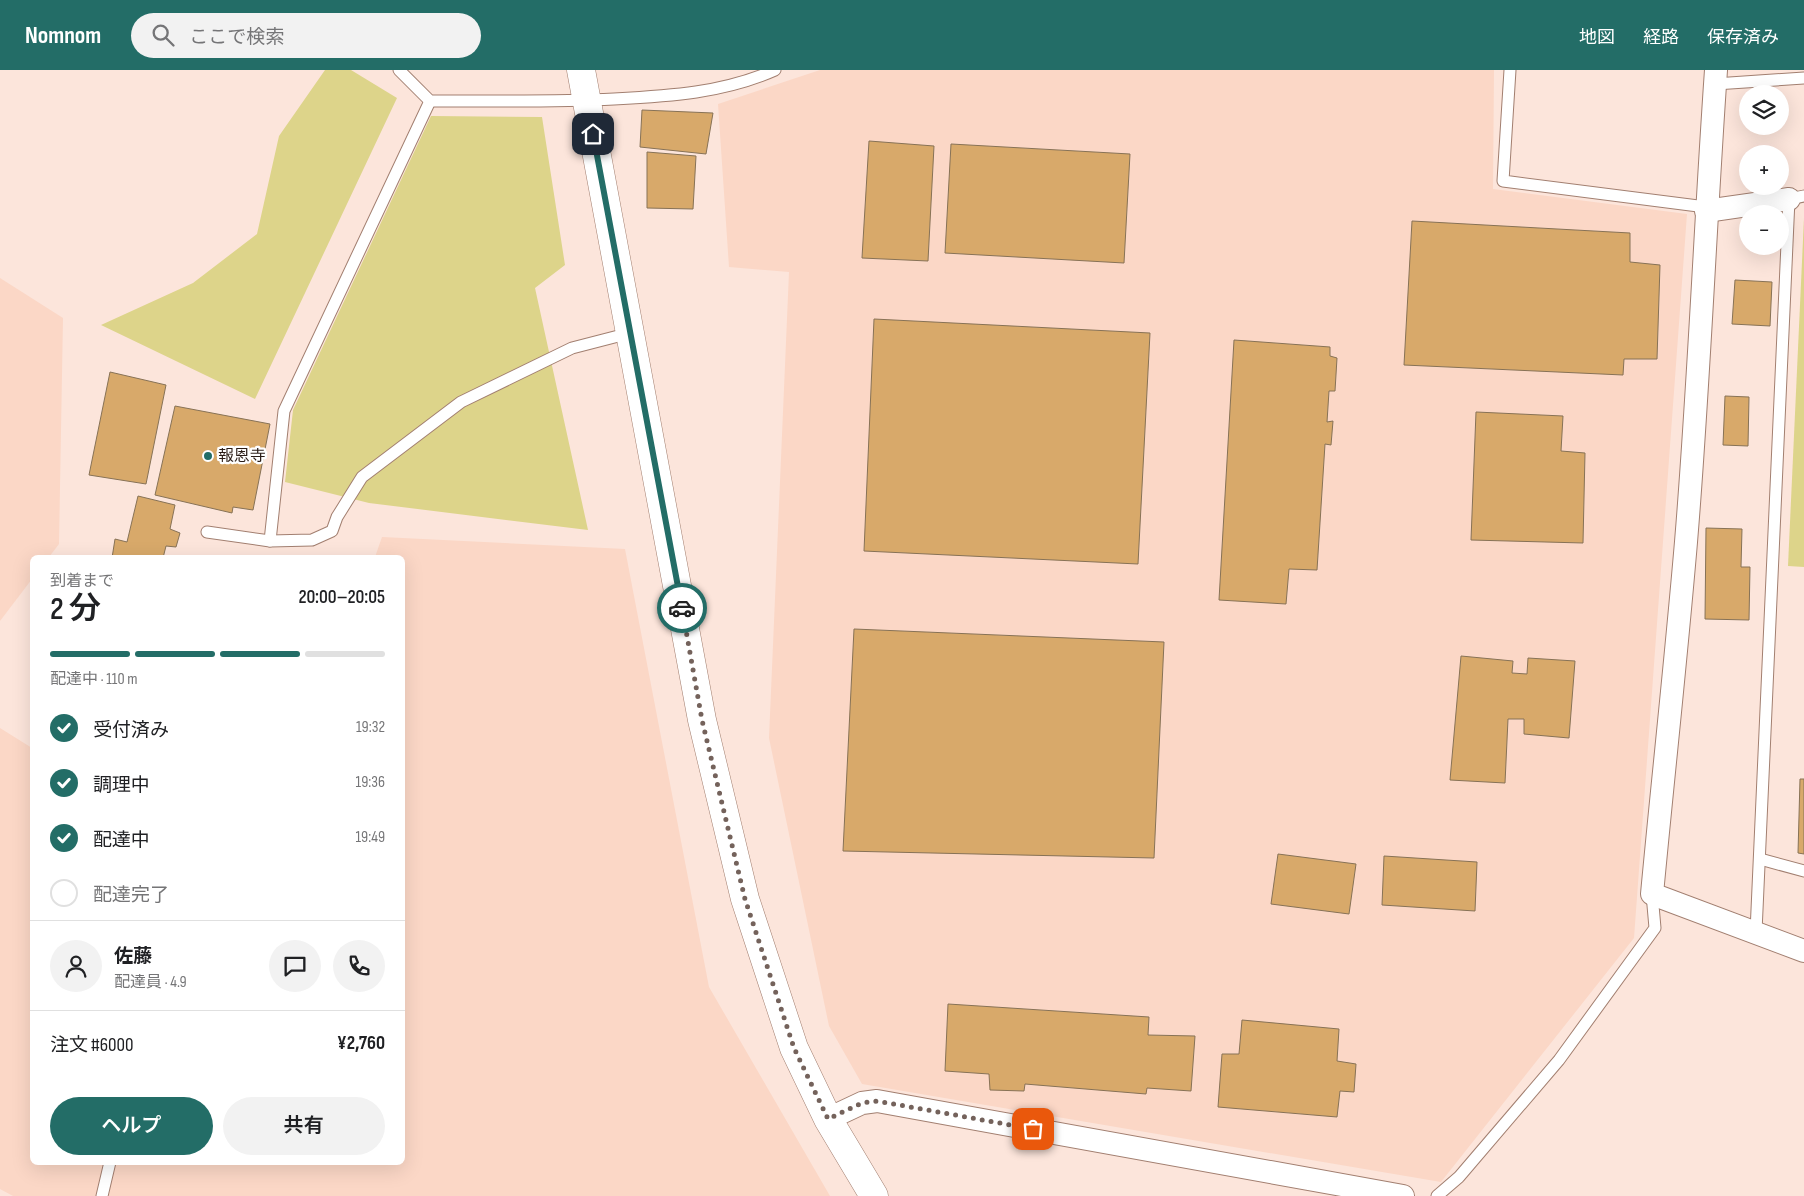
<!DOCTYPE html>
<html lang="ja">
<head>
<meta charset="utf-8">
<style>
  body { margin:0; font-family:"Sofia Sans Condensed","Noto Sans JP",sans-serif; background:#f2f2f2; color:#202124; height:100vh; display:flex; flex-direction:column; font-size:19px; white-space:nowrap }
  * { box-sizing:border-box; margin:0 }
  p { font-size:16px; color:#757577 }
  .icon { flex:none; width:28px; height:28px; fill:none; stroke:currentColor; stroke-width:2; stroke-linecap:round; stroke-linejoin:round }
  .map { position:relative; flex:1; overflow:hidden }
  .sheet { position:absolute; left:30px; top:485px; width:375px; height:610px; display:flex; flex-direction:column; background:#fff; border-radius:8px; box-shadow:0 5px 20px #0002 }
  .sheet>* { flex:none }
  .fabs { position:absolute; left:1739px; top:15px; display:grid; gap:10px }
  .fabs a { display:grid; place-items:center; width:50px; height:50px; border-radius:50%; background:#fff; box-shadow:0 5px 20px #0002; font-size:25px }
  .pin { position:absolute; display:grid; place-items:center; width:42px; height:42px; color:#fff; margin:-21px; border-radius:10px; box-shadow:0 2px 8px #0006 }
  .courier { position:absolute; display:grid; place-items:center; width:50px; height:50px; margin:-25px; border:4px solid #236d67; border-radius:50%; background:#fff; color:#222; box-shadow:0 1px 6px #0007 }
  .summary em { font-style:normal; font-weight:600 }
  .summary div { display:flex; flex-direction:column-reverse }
  .summary { display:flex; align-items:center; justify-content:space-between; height:85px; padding:0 20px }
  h1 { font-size:32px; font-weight:600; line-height:38px }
  .bar { display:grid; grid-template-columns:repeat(4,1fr); gap:8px 5px; align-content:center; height:60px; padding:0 20px }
  .bar i { height:6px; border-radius:4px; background:#e0e0e0 }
  .bar .selected { background:#236d67 }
  .bar p { grid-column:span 4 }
  .line { display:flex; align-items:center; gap:12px; padding:0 20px; border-top:1px solid #e0e0e0 }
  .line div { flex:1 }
  .round { display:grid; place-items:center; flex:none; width:52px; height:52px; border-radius:26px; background:#f2f2f2 }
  ol { padding:0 20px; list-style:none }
  li { display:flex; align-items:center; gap:15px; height:55px }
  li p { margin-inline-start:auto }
  li .icon { padding:5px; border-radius:50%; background:#236d67; color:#fff; stroke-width:4 }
  li:last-child { color:#757577 }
  li i { width:28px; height:28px; border:2px solid #e0e0e0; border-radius:50% }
  .button { display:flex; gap:10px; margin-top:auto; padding:10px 20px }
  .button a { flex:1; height:58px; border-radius:30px; background:#236d67; color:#fff; font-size:20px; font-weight:600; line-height:58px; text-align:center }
  .button a+a { background:#f2f2f2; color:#202124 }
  header { display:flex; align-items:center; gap:30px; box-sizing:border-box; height:70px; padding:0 25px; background:#236d67; color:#fff }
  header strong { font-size:24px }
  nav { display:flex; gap:28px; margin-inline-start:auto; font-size:18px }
  .search { width:350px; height:45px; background:#f2f2f2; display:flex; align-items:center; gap:12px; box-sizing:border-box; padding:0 18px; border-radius:28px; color:#757577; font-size:19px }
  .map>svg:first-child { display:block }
</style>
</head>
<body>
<header>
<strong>Nomnom</strong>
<div class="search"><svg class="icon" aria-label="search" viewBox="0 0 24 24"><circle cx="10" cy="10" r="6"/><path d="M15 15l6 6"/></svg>ここで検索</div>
<nav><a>地図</a><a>経路</a><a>保存済み</a></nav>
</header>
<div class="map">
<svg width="1804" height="1126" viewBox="0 0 1804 1126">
  <rect width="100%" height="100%" fill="#fce5db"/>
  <g fill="#fbd7c6">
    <path d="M820,0H1494L1493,119L1687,144L1634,868L1441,1112L862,1014L829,956L769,668L789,202L729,197L718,34Z"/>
    <path d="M0,208L63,248L59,474L49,487L32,488V509L0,551Z"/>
    <path d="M382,467L625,479L709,917L830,1126H13L0,1119V658L32,678V1092H402V488L375,487Z"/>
  </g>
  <g fill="#ddd48a">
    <path d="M325,0H351L397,28L255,329L101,255L193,213L257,164L279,66Z"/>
    <path d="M431,46L542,47L565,195L535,218L588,460L369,433L285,412L293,340Z"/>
    <path d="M1804,148V497L1788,496Z"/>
  </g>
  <g fill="#d8a96a" stroke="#877256">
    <path d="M642,40L713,43L706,84L640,77Z"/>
    <path d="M869,71L934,76L928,191L862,188Z"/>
    <path d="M951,74L1130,84L1124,193L945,183Z"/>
    <path d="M647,82L696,86L693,139L647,138Z"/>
    <path d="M1412,151L1630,163V192L1660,195L1657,289H1624L1623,305L1404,295Z"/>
    <path d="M1735,210L1772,212L1770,256L1732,254Z"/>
    <path d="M874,249L1150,263L1138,494L864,481Z"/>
    <path d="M1234,270L1330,277V286L1337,288L1335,321H1329L1327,352L1333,351L1331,375L1325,374L1317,500L1289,499L1286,534L1219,530Z"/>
    <path d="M110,302L166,315L146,414L89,405Z"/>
    <path d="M1725,326L1749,327L1748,376L1723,375Z"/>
    <path d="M175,336L270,354L253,440L233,437L232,443L155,425Z"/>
    <path d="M1476,342L1563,346L1561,381L1585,383L1583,473L1471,470Z"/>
    <path d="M138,426L175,435L170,459L180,463L176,477L166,476L163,488H112L115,469L127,472Z"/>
    <path d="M1706,458L1742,459L1741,497H1750L1749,550L1705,549Z"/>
    <path d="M854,559L1164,572L1154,788L843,781Z"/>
    <path d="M1461,586L1513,591L1512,603L1527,604L1528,588L1575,591L1569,668L1524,664V649H1508L1505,713L1450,710Z"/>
    <path d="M1800,709H1804V784L1798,783Z"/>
    <path d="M1278,784L1356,794L1349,844L1271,834Z"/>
    <path d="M1384,786L1477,792L1475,841L1382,835Z"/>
    <path d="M948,934L1149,947L1148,965L1195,966L1191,1021L1147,1018L1146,1024L1025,1014L1024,1021L990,1020L989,1004L945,1001Z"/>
    <path d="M1242,950L1339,959L1337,991L1356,994L1354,1022L1340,1021L1337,1047L1218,1037L1222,984H1239Z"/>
  </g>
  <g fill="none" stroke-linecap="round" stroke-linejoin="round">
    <g stroke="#a27f70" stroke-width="13">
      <g id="lane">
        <path d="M399,0L430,31C492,31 553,32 614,29C670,26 723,23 775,0"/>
        <path d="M1510,0L1503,111L1706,137"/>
        <path d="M1715,14L1804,8"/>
        <path d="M207,462L270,471L312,470L332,461L337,447L362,407L461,332L572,278L630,263"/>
        <path d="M270,471L284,341L430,31"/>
        <path d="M1760,789L1804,801"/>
        <path d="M1756,862L1789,129L1804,126"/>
        <path d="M102,1126L110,1092"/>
        <path d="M1437,1126L1459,1107L1559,990L1655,858L1652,824"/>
      </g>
    </g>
    <g stroke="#a27f70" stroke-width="24">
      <g id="street">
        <path d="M1716,0C1705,157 1699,315 1686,472C1676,590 1663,707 1652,824L1804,881"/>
        <path d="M1706,141L1789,129"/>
        <path d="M828,1049L862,1033L877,1031L1403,1126"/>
      </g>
    </g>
    <g stroke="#a27f70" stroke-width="29">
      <path id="primary" d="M581,0L702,650L745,829L794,978L828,1049L874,1126"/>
    </g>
    <use href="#lane" stroke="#fff" stroke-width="11"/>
    <use href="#street" stroke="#fff" stroke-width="22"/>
    <use href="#primary" stroke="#fff" stroke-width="28"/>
  </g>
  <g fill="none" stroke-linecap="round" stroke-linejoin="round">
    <path stroke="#74625b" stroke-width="5" stroke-dasharray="0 9" d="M682,538L702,650L745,829L794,978L828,1049L862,1033L877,1031L1033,1059"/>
    <path stroke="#236d67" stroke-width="6" d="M593,64L682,538"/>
  </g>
  <circle fill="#236d67" stroke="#fff" stroke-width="2" cx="208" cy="386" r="5"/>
  <g text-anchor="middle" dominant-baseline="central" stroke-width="4.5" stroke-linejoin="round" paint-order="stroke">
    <g font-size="16" fill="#2a1c16" stroke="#fff" text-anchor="start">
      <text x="218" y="386">報恩寺</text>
    </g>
  </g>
</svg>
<div class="fabs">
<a><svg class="icon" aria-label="layers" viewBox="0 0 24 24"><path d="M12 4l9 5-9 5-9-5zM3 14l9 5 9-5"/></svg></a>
<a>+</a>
<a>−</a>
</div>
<div class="pin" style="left:1033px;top:1059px;background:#ea580c"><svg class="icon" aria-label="bag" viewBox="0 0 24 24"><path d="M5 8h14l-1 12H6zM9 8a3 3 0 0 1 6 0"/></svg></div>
<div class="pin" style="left:593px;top:64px;background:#1f2937"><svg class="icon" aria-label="home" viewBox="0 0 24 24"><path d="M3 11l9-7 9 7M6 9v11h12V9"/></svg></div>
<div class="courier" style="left:682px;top:538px"><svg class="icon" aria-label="car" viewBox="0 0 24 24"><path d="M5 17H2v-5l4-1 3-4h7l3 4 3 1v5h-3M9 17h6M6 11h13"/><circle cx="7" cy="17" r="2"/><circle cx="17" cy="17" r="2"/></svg></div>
<section class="sheet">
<div class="summary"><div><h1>2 分</h1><p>到着まで</p></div><em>20:00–20:05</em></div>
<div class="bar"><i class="selected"></i><i class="selected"></i><i class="selected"></i><i></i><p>配達中 · 110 m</p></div>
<ol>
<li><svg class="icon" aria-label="check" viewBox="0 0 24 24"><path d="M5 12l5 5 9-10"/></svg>受付済み<p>19:32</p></li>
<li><svg class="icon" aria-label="check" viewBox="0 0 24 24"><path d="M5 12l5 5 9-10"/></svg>調理中<p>19:36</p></li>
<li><svg class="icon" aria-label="check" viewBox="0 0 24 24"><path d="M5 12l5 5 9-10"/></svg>配達中<p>19:49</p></li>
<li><i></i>配達完了</li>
</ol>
<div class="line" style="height:90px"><a class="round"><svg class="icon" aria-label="person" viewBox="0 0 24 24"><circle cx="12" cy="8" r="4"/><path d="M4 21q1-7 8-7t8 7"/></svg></a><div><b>佐藤</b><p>配達員 · 4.9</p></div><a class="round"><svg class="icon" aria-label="chat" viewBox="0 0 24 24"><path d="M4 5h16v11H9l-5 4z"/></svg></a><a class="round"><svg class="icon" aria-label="phone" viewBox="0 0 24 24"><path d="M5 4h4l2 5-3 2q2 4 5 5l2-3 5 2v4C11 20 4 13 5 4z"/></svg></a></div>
<div class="line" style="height:65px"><div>注文 #6000</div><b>¥2,760</b></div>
<div class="button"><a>ヘルプ</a><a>共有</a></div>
</section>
</div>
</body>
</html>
